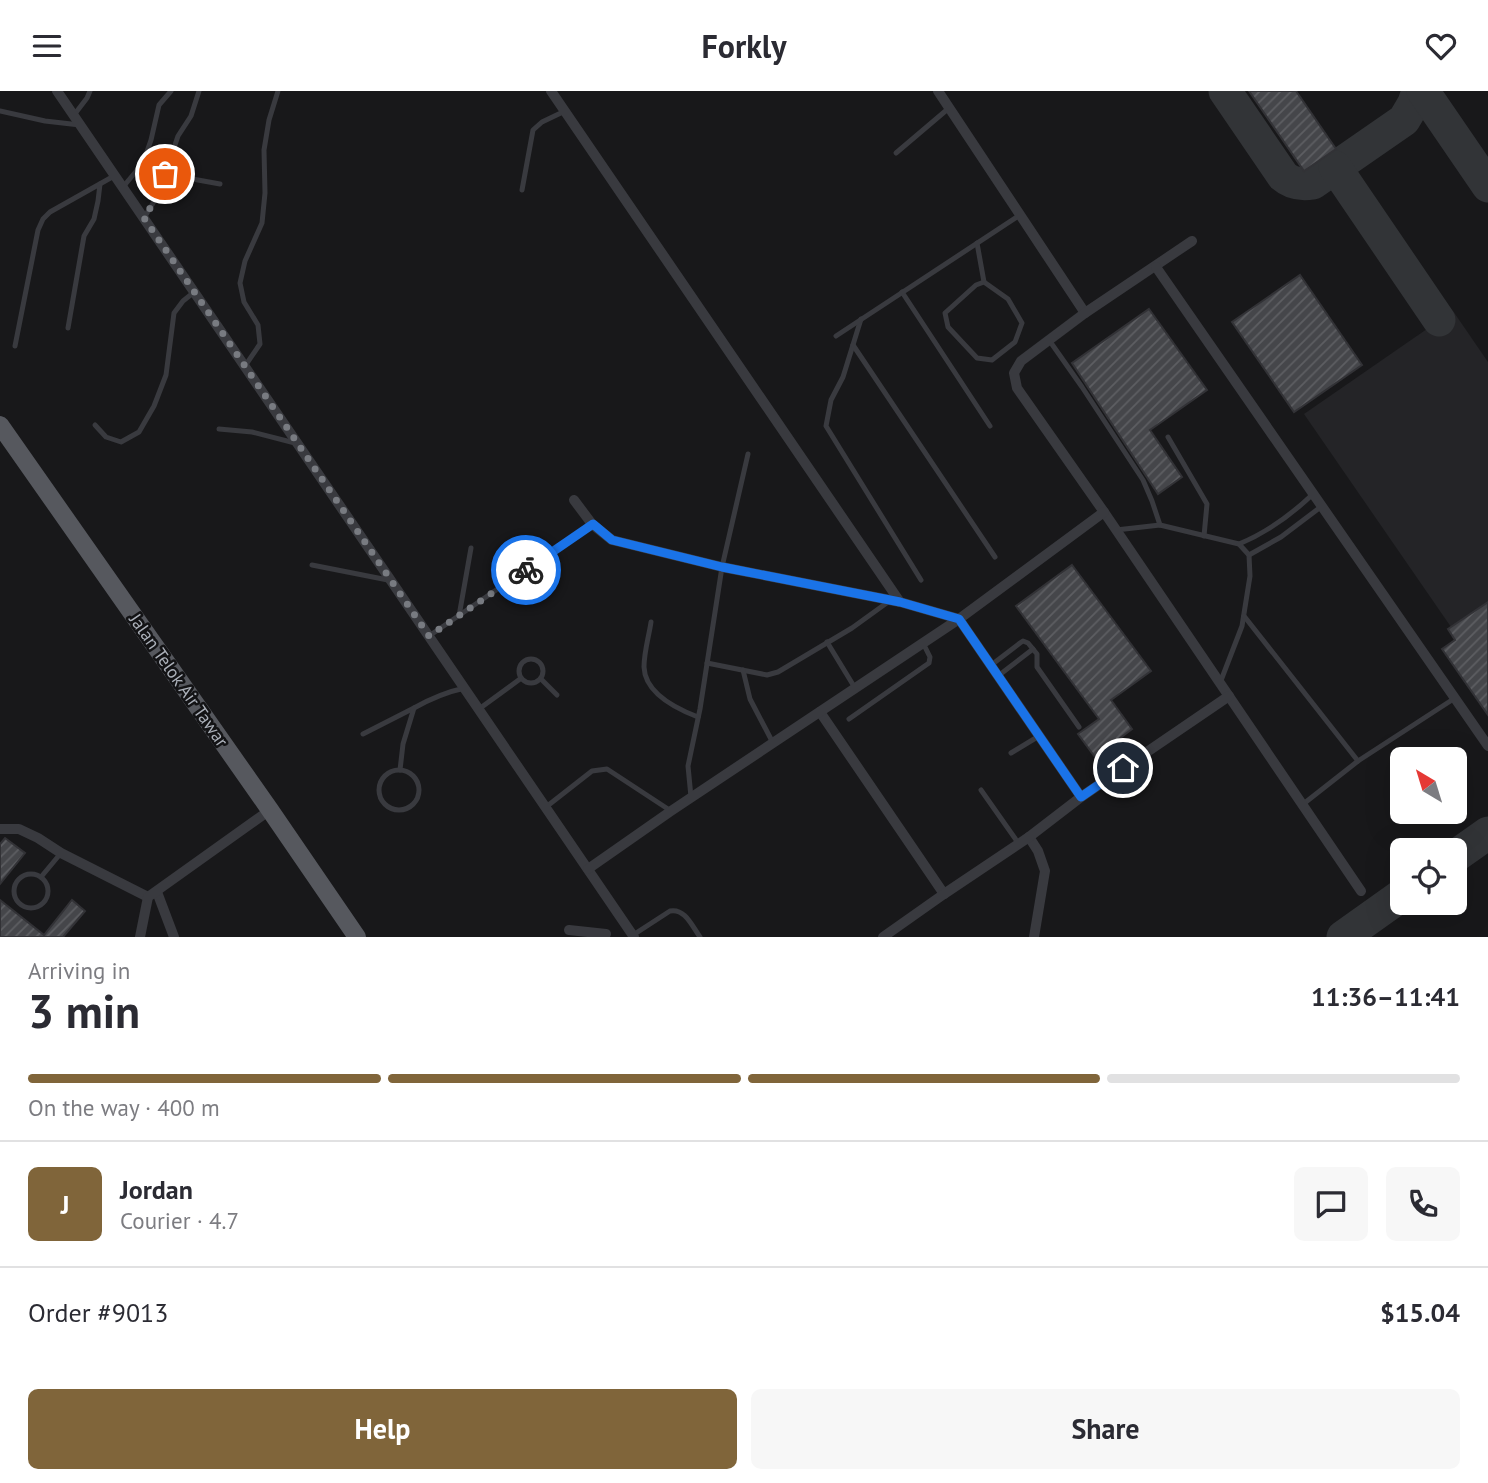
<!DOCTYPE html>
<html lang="en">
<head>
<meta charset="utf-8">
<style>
  body { margin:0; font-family:"PT Sans",sans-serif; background:#f7f7f7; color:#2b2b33; height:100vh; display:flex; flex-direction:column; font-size:26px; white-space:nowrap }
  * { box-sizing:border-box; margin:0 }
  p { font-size:23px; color:#7c7c81 }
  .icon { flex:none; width:38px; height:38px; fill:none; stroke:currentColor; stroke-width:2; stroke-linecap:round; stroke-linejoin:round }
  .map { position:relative; height:846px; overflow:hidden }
  .panel { display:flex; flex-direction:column; background:#fff; flex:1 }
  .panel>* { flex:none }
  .needle { width:46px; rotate:322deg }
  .tools { position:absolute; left:1390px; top:656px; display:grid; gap:14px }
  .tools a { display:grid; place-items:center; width:77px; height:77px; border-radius:10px; background:#fff; box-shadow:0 7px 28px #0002; font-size:35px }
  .pin { position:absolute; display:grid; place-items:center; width:60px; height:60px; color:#fff; margin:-30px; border:4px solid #fff; border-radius:50%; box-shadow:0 2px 7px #0007 }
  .courier { position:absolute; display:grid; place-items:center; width:70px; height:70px; margin:-35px; border:5px solid #1a73e8; border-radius:50%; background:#fff; color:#222; box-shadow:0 2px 9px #0007 }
  .summary em { font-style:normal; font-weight:700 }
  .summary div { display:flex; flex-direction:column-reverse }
  .summary { display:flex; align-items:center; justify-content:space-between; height:119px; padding:0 28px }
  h1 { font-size:46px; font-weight:700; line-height:52px }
  .bar { display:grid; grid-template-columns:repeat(4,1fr); gap:10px 7px; align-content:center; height:84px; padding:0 28px }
  .bar i { height:9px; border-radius:5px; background:#e1e1e2 }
  .bar .selected { background:#80653a }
  .bar p { grid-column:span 4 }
  .line { display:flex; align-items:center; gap:18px; padding:0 28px; border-top:2px solid #e1e1e2 }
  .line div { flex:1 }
  .round { display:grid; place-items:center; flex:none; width:74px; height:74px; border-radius:10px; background:#f7f7f7 }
  .primary-button { display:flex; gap:14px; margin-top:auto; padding:14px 28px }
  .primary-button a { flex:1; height:80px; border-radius:10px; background:#80653a; color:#fff; font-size:28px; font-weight:700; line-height:80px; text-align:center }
  .primary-button a+a { background:#f7f7f7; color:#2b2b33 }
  header { display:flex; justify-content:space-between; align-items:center; height:91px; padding:0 28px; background:#fff; font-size:32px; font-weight:700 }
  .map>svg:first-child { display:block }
</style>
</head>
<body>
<header><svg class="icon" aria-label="menu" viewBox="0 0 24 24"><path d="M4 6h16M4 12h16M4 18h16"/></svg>Forkly<svg class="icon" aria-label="heart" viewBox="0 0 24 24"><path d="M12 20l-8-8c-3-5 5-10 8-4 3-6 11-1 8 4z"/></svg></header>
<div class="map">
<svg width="1488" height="846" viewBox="0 0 1488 846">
  <defs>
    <pattern id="building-hatch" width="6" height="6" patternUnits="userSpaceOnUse" patternTransform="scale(1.75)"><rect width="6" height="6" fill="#45464a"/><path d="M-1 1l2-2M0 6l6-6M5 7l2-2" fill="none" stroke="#5d5e62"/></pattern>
  </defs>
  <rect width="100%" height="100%" fill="#18181a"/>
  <path fill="#242427" d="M1453,220L1488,271V510L1451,536L1304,323Z"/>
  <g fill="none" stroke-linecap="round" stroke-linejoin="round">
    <g stroke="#323437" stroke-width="33">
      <path d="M1225,0L1283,85C1292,93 1301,94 1313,92L1404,29L1414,12L1418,0"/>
      <path d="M1423,0L1488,95"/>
      <path d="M1335,76L1439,229"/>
      <path d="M1454,766L1488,742"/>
      <path d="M1343,846L1402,804"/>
    </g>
  </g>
  <g fill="url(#building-hatch)" stroke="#323236" stroke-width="2">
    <path d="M1249,0H1296L1336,58L1304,80Z"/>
    <path d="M1300,184L1362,274L1294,321L1232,231Z"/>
    <path d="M1149,218L1207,299L1150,339L1182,386L1158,403L1072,272Z"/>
    <path d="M1072,474L1151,580L1111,609L1132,638L1095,666L1078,643L1099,628L1016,515Z"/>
    <path d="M1488,511V624L1442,558L1455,549L1448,538Z"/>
    <path d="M5,747L25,762L0,793V753Z"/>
    <path d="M0,809L44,844L72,809L85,820L63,846H0Z"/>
  </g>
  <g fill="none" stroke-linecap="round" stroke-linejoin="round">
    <g stroke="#393a3f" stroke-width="5">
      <path d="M0,20L45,30L80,34"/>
      <path d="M74,24L87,7L90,0"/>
      <path d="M896,62L949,17"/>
      <path d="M165,83L220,93"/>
      <path d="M123,96L143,72L151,49L159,14L171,0"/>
      <path d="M522,99L533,39L542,31L565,20"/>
      <path d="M144,127L158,104L178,45L191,25L199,0"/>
      <path d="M977,152L984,191"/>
      <path d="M984,191L1008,208L1022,232L1015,251L992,269L977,267L948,236L945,222L976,194Z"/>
      <path d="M902,201L990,335"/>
      <path d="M861,228L843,286L831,309L826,335L921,489"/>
      <path d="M68,237L84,145L94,128L98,110L100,93"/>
      <path d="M836,245L1020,124"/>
      <path d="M1049,249L1082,296L1143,389L1152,410L1160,434"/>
      <path d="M853,254L995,466"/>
      <path d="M15,255L38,139L43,128L50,121L114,85"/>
      <path d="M245,275L260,253L258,234L244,211L240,192L245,170L262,132L265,102L264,59L269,29L278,0"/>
      <path d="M95,334L106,346L121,351L139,341L154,315L166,284L174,222L183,210L193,202"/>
      <path d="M219,338L252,341L295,352"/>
      <path d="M1168,346L1207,413L1204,445"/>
      <path d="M1116,439L1160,434L1239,453L1249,464L1250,485L1242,535L1220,592"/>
      <path d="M1239,453C1268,441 1291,424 1313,403"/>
      <path d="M1249,464L1281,446L1322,415"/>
      <path d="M312,474L388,489"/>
      <path d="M459,525L471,457"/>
      <path d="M1244,525L1358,670"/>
      <path d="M651,531C649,545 644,561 644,576C645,602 677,618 698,626"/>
      <path d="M429,545L591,434"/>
      <path d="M827,551L855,597"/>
      <circle cx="531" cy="580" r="12"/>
      <path d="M707,572L767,584L778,581L852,537L888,511"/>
      <path d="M990,575L1020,552L1023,550L1028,552L1037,563V576L1079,636"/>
      <path d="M743,579L750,608L773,652"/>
      <path d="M998,585L1033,558"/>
      <path d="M541,588L557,604"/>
      <path d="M479,618L520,588"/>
      <path d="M849,628L929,572L930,566L923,552"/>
      <path d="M363,643L414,617"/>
      <path d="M1011,662L1039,645"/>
      <path d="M400,679L403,653L414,617C430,608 446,601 465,597"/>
      <circle cx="399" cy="699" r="20"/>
      <path d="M981,699L1019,753"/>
      <path d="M691,706L688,675L700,618L722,476L748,363"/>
      <path d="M1302,714L1358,670L1455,607"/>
      <path d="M546,716L592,680L607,678L671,720"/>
      <circle cx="31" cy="800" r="17"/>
      <path d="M41,786L61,762"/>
      <path d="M633,844L670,820C685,817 692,835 700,846"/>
    </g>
    <g stroke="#393a3f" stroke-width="10">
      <path d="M57,0L634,846"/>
      <path d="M551,0L900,511"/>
      <path d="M938,0L1085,222"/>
      <path d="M1192,150L1085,222L1021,270L1014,282L1017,297L1104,421L1361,800"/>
      <path d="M1156,176L1488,655"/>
      <path d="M574,409L592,433L612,449L722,476L900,511L959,528L1081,706"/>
      <path d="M820,621L944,803"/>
      <path d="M0,738H19L38,747L61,762L148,806"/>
      <path d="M1029,746L1038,760L1045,780L1034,846"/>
      <path d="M588,778L671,720L959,528L1104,421"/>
      <path d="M157,801L174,846"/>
      <path d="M569,839L606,843"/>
      <path d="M140,846L148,806L270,719"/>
      <path d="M883,846L944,803L1029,746L1081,706L1229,605"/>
    </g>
    <path stroke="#56585e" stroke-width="18" d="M0,334L270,719L357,846"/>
  </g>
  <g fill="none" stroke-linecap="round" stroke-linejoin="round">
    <path stroke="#787b81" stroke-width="7" stroke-dasharray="0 12.6" d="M165,83L158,104L144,127L429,545L526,479"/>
    <path stroke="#1a73e8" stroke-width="9" d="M526,479L593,433L612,449L722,476L900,511L959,528L1081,706L1123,677"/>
  </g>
  <g text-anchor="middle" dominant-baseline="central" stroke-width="5" stroke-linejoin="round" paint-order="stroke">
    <g font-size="18" fill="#abb0b9" stroke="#131315">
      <text transform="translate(179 589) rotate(55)">Jalan Telok Air Tawar</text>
    </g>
  </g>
</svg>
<div class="tools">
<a><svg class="needle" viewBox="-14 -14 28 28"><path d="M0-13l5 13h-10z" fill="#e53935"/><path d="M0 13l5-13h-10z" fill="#7c7c81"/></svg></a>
<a><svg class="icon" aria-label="locate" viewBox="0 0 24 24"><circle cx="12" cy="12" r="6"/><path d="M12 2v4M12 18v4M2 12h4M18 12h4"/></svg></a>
</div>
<div class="pin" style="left:165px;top:83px;background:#ea580c"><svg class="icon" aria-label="bag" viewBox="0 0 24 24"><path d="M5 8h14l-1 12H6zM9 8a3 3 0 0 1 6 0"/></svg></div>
<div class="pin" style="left:1123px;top:677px;background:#1f2937"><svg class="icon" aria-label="home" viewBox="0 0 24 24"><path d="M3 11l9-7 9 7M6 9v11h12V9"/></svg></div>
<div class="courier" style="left:526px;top:479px"><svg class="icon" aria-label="bike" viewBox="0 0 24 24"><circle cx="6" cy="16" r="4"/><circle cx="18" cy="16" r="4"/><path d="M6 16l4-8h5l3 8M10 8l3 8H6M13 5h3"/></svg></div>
</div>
<section class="panel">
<div class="summary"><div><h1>3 min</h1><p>Arriving in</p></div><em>11:36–11:41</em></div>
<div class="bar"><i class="selected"></i><i class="selected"></i><i class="selected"></i><i></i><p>On the way · 400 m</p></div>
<div class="line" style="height:126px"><b class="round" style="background:#80653a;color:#fff">J</b><div><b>Jordan</b><p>Courier · 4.7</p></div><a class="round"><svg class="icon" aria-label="chat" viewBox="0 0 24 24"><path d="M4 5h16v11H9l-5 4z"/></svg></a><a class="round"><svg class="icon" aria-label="phone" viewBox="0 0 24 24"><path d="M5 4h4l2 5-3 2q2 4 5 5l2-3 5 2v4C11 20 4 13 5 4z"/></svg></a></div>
<div class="line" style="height:91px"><div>Order #9013</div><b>$15.04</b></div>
<div class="primary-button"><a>Help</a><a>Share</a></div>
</section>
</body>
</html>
